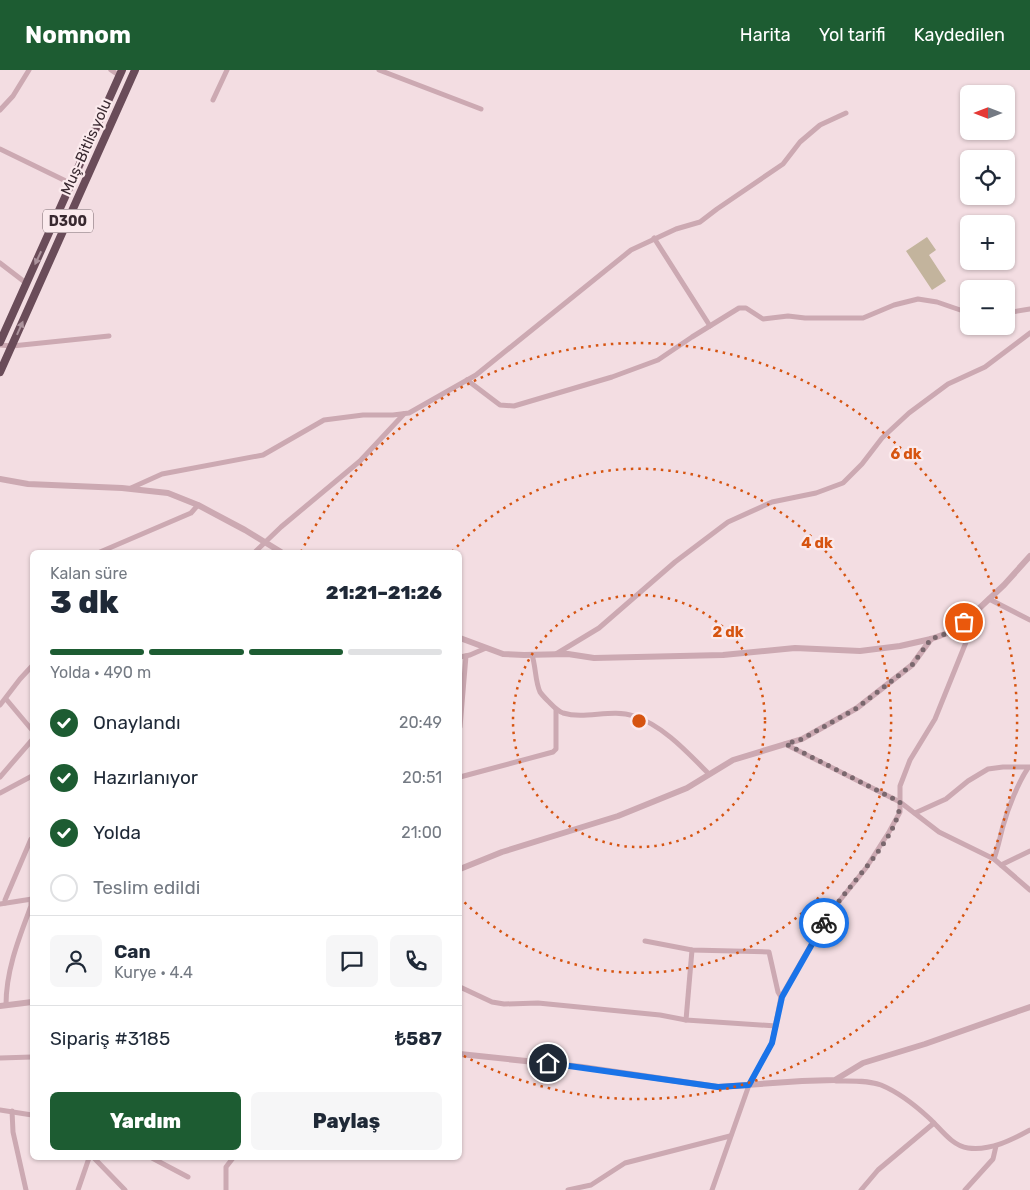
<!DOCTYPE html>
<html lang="tr">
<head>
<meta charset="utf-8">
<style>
  body { margin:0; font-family:Rubik,sans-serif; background:#f6f6f7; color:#1f2937; height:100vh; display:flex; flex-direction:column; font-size:19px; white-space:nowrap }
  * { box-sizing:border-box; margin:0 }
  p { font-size:16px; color:#747a83 }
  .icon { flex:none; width:28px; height:28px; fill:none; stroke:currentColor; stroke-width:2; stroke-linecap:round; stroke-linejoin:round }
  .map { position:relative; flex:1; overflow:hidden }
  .details { position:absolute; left:30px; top:480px; width:432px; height:610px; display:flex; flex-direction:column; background:#fff; border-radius:8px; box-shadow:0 1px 4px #0004 }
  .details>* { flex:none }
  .needle { width:32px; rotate:270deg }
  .buttons { position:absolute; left:960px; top:15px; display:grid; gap:10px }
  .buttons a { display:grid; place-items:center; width:55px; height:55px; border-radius:8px; background:#fff; box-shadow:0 1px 4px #0004; font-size:25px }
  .pin { position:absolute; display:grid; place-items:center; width:42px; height:42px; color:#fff; margin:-21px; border:2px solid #fff; border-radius:50%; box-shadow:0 1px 5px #0007 }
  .courier { position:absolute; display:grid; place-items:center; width:50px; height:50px; margin:-25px; border:4px solid #1a73e8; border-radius:50%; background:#fff; color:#222; box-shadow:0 1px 6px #0007 }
  .head em { font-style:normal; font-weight:800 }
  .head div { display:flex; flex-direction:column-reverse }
  .head { display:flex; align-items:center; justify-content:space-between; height:85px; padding:0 20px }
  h1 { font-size:32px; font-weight:800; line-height:38px }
  .bar { display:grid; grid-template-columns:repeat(4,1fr); gap:8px 5px; align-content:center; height:60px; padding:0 20px }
  .bar i { height:6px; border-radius:4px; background:#e0e1e3 }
  .bar .active { background:#1d5c32 }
  .bar p { grid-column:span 4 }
  .line { display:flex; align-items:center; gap:12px; padding:0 20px; border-top:1px solid #e0e1e3 }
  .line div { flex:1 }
  .round { display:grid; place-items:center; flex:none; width:52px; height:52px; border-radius:8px; background:#f6f6f7 }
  ol { padding:0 20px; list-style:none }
  li { display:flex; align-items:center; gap:15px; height:55px }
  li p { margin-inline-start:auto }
  li .icon { padding:5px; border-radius:50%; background:#1d5c32; color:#fff; stroke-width:4 }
  li:last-child { color:#747a83 }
  li i { width:28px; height:28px; border:2px solid #e0e1e3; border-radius:50% }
  .cta { display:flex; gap:10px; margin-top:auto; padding:10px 20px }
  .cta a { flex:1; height:58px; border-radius:8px; background:#1d5c32; color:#fff; font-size:20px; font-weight:800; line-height:58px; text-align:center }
  .cta a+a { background:#f6f6f7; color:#1f2937 }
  header { display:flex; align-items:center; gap:30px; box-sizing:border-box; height:70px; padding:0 25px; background:#1d5c32; color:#fff }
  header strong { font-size:24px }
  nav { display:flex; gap:28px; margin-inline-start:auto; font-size:18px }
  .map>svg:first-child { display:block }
</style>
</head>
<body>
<header>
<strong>Nomnom</strong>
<nav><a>Harita</a><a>Yol tarifi</a><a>Kaydedilen</a></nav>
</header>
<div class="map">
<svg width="1030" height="1120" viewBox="0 0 1030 1120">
  <rect width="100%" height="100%" fill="#f3dde2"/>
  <path fill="#c3b49d" d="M927,167L936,180L929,185L946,211L932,220L906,181Z"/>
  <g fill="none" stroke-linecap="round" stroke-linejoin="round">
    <g stroke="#cca9b2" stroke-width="5">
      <path d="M111,0L120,6"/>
      <path d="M379,0L481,39"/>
      <path d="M213,30L227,0"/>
      <path d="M0,40L13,26L29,0"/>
      <path d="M0,79L72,114"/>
      <path d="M654,168L710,256"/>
      <path d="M0,193L26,213"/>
      <path d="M1006,243L1030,239"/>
      <path d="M0,275L12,276L109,266"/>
      <path d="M467,310L500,335L514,336L612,307L658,290L692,267L739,238H746L763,249L788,246L805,248H863L894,235L918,229L937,232L969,243"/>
      <path d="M131,418L162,404L263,385L324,350L363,345H393L409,343L476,305L631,180L676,159L700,152L717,139L783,94L800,72L820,55L846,43"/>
      <path d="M100,482L191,443L198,435"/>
      <path d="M255,482L281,457L360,391L404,344"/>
      <path d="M989,529L1030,550"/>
      <path d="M556,584L599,558L675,492L728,452L772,432L816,423L843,413L862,394L882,368L909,343L948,314L985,297L1030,263"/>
      <path d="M532,585C536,597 535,611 540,622C542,625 545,628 548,631C552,635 557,641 563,643C586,650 611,638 634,646C664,656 688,683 709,704"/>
      <path d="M460,587L470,585L486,578"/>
      <path d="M6,629L32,660"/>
      <path d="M0,635L20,609L32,596"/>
      <path d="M460,657L466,586"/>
      <path d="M785,674L900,732L939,762L994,789L1030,820"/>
      <path d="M0,707L32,670"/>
      <path d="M460,707L553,682L556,679V639"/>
      <path d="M0,723L32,706"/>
      <path d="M915,743L946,729L968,711L988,699L1003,697H1030"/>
      <path d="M994,789C998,778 1000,767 1003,756C1008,738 1018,713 1028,698"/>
      <path d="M1001,795L1030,781"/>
      <path d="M5,833V830L31,769"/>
      <path d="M0,834L32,829"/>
      <path d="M645,871L692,880L769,882L778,922L781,927"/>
      <path d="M460,917L492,932L504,934L538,933L660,945L686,950L776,956"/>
      <path d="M6,935C6,900 19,868 31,836V829"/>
      <path d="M686,950L692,880"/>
      <path d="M0,988L32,987"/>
      <path d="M836,1011C850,1011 867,1010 881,1015C898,1022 916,1036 929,1048C940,1058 952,1076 968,1078C990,1081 1012,1070 1030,1060"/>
      <path d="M0,1040L32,1045"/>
      <path d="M12,1041L13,1062L26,1120"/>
      <path d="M94,1088L125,1120"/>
      <path d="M152,1088L188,1107"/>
      <path d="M78,1120L89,1088"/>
      <path d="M226,1120V1097L233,1088"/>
      <path d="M568,1120L591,1115L625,1093L730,1066"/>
      <path d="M712,1120L749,1015L772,973L781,927L828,845L866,798L889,762L900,742V716L910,690L935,649L979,540"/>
      <path d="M861,1120L878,1100L934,1053"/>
      <path d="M965,1120L993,1089L996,1076"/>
    </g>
    <g stroke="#cca9b2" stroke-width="6">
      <path d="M0,409L28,414L122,418L168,423L198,435L245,460L281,482"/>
      <path d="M460,568L503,584L524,585L568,584L594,588L723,585L795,578L860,581L900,576L931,569L956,560L1004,515L1030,486"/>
      <path d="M460,799L502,782L618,746L687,718L733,690L802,669L857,638L912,595L931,569"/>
      <path d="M0,936L32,932"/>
      <path d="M460,984L582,997L718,1017L802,1011L835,1010L863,993L925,974L1030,937"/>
    </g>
    <g stroke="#6a4c59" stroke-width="8">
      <path d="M0,272L122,0"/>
      <path d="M0,302L135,0"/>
    </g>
  </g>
  <defs><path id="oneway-solid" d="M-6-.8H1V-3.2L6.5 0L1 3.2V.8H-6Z" transform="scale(1.25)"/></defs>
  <g fill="#ab939c">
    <use href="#oneway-solid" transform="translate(38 188) rotate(115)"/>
    <use href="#oneway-solid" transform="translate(20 258) rotate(-66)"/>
  </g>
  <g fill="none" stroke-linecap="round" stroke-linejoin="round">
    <path stroke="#7a686e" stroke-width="5" stroke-dasharray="0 9" d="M824,853C842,820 900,769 900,732L786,674L802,669L857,638L912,595L931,569L956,560L964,552"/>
    <path stroke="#1a73e8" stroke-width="6" d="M548,993L718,1017L749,1015L772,973L782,927L824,853"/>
  </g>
  <g fill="none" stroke="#d65410" stroke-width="2.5" stroke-dasharray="2.5 5">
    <circle cx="639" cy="651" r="126"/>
    <path d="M452 482A252 252 0 1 1 461 829"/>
    <path d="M301 482A378 378 0 1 1 462 985"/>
  </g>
  <g text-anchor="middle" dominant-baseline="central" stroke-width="4.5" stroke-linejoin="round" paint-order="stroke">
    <rect fill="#fbeaed" stroke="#736369" stroke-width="1" x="43" y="139.5" width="50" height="23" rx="4"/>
    <g font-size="14" font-weight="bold" fill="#392930">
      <text x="68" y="151">D300</text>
    </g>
    <g font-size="15" fill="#392930" stroke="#fbeaed">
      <text transform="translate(86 77) rotate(-66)">Muş-Bitlis yolu</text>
    </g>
  </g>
  <circle cx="639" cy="651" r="8" fill="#d65410" stroke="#fbeaed" stroke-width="2.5"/>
  <g font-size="15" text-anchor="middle" font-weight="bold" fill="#d65410" stroke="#fbeaed" stroke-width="4.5" stroke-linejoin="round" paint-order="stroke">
    <text x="906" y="389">6 dk</text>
    <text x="817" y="478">4 dk</text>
    <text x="728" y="567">2 dk</text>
  </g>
</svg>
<div class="buttons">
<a><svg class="needle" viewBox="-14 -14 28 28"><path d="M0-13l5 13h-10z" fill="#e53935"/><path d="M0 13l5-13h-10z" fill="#747a83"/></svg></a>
<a><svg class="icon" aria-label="locate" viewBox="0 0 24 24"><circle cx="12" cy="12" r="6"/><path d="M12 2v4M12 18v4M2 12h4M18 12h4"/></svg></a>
<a>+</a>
<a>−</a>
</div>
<div class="pin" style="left:964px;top:552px;background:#ea580c"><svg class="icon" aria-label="bag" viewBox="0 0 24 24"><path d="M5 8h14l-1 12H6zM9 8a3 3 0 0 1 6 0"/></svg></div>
<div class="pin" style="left:548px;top:993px;background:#1f2937"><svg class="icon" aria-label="home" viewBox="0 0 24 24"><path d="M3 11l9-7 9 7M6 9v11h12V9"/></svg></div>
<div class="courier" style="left:824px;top:853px"><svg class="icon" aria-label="bike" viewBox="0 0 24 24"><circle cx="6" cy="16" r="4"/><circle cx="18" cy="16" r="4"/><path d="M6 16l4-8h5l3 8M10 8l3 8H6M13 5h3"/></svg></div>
<section class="details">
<div class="head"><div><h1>3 dk</h1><p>Kalan süre</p></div><em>21:21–21:26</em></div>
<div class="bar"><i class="active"></i><i class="active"></i><i class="active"></i><i></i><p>Yolda · 490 m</p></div>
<ol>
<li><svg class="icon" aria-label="check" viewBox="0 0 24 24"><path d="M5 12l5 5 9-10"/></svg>Onaylandı<p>20:49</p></li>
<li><svg class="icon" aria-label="check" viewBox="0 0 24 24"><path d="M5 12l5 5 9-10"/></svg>Hazırlanıyor<p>20:51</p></li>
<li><svg class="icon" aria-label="check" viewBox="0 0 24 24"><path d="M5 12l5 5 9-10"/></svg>Yolda<p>21:00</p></li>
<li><i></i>Teslim edildi</li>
</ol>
<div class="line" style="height:90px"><a class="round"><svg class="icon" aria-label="person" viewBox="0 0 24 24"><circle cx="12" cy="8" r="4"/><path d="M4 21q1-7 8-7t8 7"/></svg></a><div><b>Can</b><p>Kurye · 4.4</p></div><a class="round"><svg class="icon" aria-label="chat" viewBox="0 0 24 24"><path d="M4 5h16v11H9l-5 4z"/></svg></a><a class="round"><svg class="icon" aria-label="phone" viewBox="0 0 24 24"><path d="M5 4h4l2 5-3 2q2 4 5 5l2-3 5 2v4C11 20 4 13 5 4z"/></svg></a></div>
<div class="line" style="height:65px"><div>Sipariş #3185</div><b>₺587</b></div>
<div class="cta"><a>Yardım</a><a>Paylaş</a></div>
</section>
</div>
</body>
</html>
